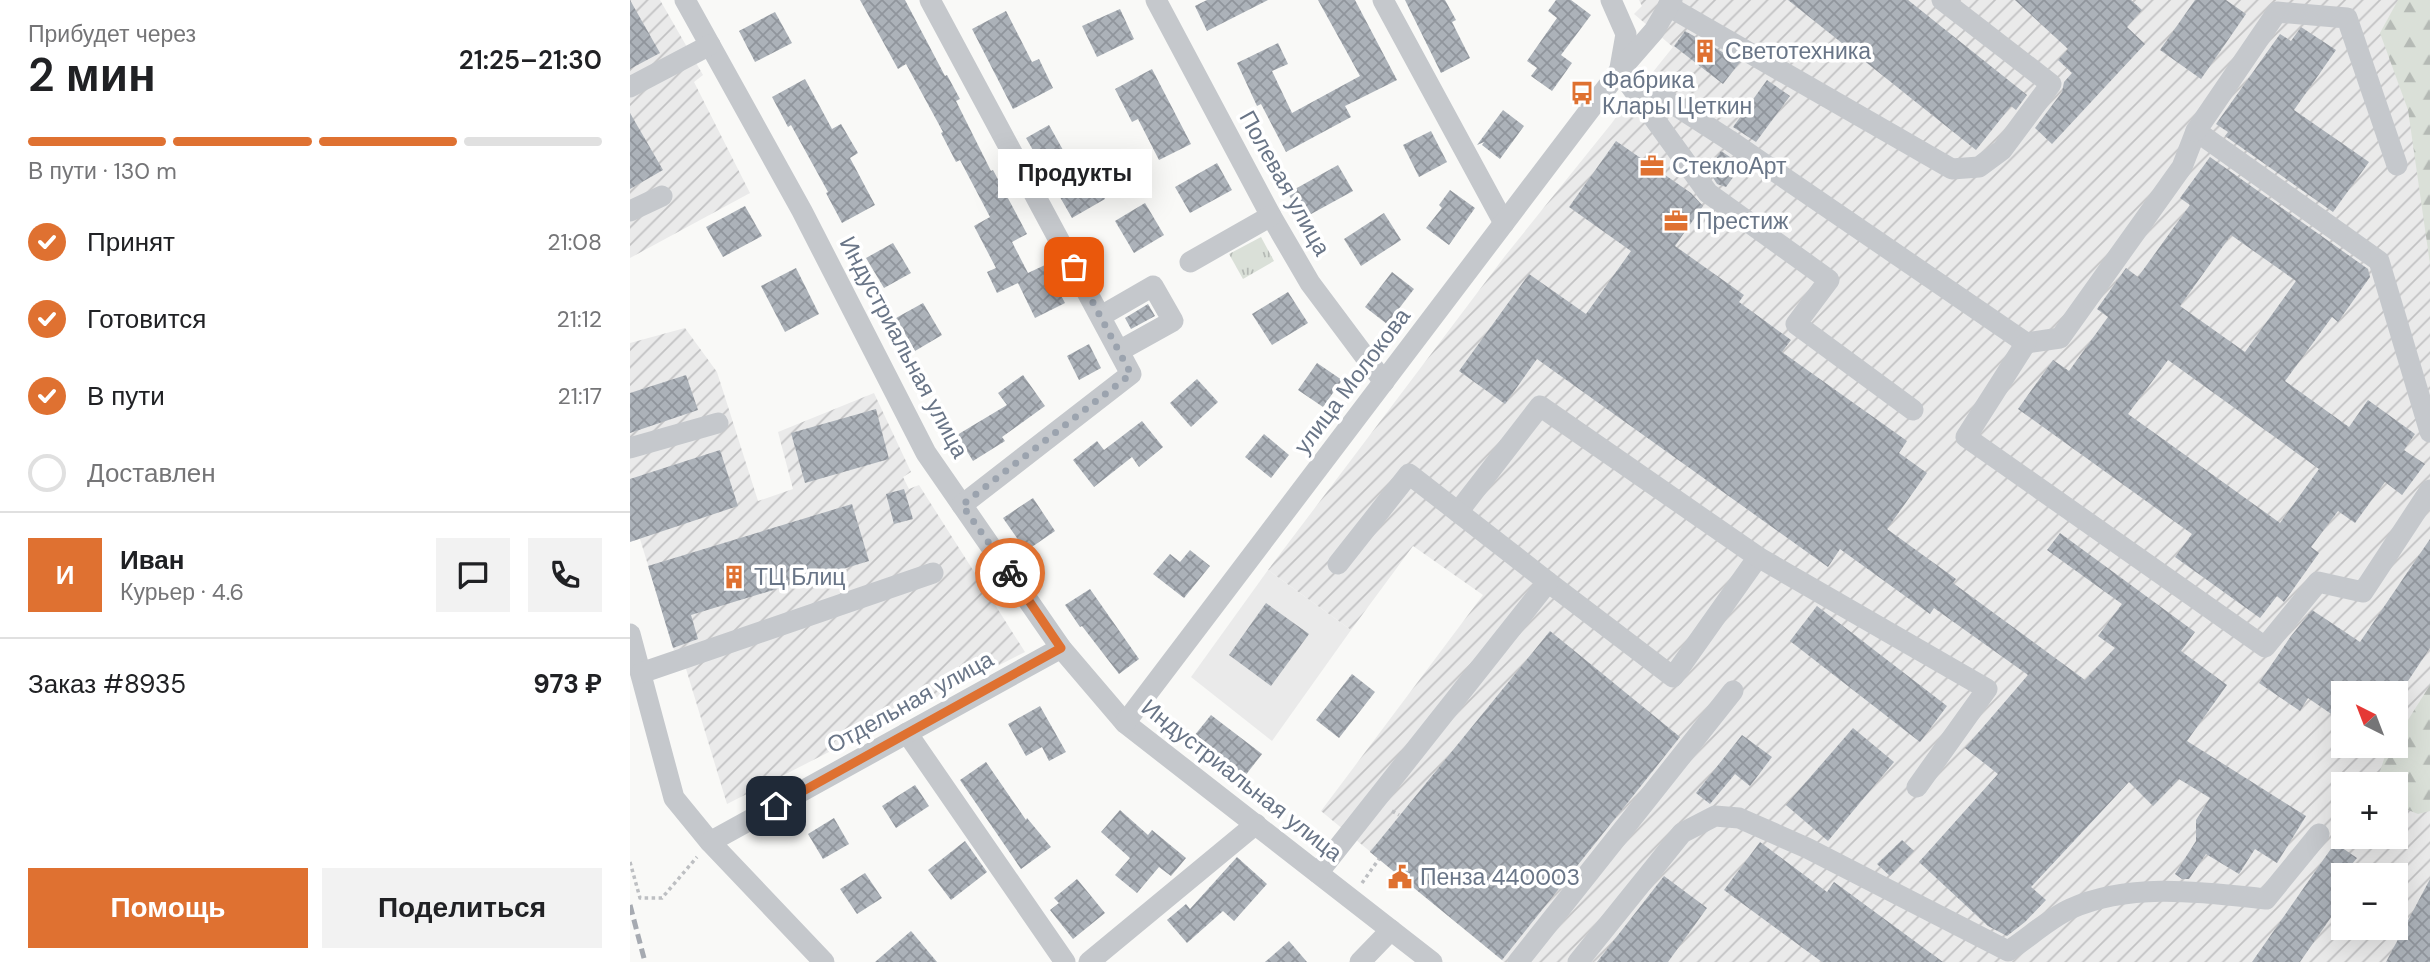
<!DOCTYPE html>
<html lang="ru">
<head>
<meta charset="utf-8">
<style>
  body { margin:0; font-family:"DM Sans",sans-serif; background:#f2f2f2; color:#202124; height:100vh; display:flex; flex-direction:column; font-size:26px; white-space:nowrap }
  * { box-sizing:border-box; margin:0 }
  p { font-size:23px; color:#757577 }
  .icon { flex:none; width:38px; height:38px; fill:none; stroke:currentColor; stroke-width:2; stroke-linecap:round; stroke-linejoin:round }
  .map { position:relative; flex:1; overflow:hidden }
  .panel { display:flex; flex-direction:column; background:#fff; width:630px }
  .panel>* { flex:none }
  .needle { width:46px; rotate:318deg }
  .tools { position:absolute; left:1701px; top:681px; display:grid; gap:14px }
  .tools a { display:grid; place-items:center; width:77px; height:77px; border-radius:0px; background:#fff; box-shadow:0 7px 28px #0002; font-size:35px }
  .pin { position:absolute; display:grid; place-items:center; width:60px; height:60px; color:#fff; margin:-30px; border-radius:14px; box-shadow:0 4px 10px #0006 }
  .courier { position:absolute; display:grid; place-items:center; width:70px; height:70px; margin:-35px; border:5px solid #df7131; border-radius:50%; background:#fff; color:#222; box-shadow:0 2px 9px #0007 }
  .bubble { position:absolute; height:49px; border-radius:0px; background:#fff; box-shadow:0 7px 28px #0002; font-size:23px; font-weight:600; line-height:49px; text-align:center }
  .summary em { font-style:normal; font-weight:600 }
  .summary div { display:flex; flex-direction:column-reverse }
  .summary { display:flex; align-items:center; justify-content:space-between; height:119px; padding:0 28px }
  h1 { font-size:46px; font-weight:600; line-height:52px }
  .bar { display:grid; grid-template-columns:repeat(4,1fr); gap:10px 7px; align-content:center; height:84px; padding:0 28px }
  .bar i { height:9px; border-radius:5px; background:#e0e0e0 }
  .bar .selected { background:#df7131 }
  .bar p { grid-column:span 4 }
  .line { display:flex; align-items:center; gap:18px; padding:0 28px; border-top:2px solid #e0e0e0 }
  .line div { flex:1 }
  .round { display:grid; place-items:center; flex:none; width:74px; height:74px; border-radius:0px; background:#f2f2f2 }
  ol { padding:0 28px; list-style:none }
  li { display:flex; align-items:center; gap:21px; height:77px }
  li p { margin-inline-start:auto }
  li .icon { padding:7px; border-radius:50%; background:#df7131; color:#fff; stroke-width:4 }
  li:last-child { color:#757577 }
  li i { width:38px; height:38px; border:4px solid #e0e0e0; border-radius:50% }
  .action { display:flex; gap:14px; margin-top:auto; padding:14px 28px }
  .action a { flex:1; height:80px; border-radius:0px; background:#df7131; color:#fff; font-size:28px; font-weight:600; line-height:80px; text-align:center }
  .action a+a { background:#f2f2f2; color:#202124 }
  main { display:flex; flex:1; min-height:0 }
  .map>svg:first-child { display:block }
</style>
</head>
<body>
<main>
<section class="panel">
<div class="summary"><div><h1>2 мин</h1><p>Прибудет через</p></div><em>21:25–21:30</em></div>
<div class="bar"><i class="selected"></i><i class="selected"></i><i class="selected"></i><i></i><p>В пути · 130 m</p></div>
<ol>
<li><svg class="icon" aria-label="check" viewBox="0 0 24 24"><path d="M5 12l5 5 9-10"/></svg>Принят<p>21:08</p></li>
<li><svg class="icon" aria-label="check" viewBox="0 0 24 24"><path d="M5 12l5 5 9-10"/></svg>Готовится<p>21:12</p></li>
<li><svg class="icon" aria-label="check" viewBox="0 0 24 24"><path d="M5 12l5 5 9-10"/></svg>В пути<p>21:17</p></li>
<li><i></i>Доставлен</li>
</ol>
<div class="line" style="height:126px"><b class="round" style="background:#df7131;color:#fff">И</b><div><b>Иван</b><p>Курьер · 4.6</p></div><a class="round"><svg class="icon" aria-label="chat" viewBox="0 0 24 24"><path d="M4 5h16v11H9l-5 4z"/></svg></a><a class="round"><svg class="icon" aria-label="phone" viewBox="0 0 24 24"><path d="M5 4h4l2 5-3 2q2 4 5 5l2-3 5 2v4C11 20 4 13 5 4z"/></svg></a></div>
<div class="line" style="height:91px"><div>Заказ #8935</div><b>973 ₽</b></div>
<div class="action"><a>Помощь</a><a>Поделиться</a></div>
</section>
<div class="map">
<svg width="1800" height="962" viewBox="0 0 1800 962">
  <defs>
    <pattern id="industrial-furrows" width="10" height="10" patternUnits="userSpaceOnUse" patternTransform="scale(1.75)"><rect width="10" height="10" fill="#eaeaea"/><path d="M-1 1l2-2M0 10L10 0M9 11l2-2" fill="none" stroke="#c2c2c3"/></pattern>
    <pattern id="grass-tufts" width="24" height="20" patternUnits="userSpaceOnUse" patternTransform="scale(1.75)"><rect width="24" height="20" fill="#dae0d8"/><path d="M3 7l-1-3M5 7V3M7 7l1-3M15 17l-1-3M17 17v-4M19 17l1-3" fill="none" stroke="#b5bab5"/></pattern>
    <pattern id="forest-firs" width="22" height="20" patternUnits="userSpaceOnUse" patternTransform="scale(1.75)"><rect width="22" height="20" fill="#dae0d8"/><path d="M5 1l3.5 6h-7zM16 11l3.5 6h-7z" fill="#b5bab5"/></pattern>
    <pattern id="building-cross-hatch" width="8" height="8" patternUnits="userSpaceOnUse" patternTransform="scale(1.75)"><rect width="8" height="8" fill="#acb2b9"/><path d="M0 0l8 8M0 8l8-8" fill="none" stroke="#90959c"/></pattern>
  </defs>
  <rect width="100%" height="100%" fill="#f9f9f7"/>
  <path fill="#eaeaea" d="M638,570L721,630L642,741L561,677Z"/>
  <g fill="url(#industrial-furrows)" fill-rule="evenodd">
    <path d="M0,0H30L73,75L64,82L120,193L0,258Z"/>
    <path d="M1009,0H1784L1800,119V962H874L691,811L853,595L783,546L721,630L638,570L875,256L1043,47L1004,14L1012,6ZM1713,693H1766V746H1713ZM1713,784H1766V836H1713ZM1713,875H1766V928H1713Z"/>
    <path d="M55,328L87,372L128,501L163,489L148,432L244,393L281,472L273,477L279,489L289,485L395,652L97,804L50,649L44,650L10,539L0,541V343Z"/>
  </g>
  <path fill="url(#grass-tufts)" d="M631,237L644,261L613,279L599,254Z"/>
  <g fill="url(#forest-firs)">
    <path d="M1768,0H1800V264L1778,110L1750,33Z"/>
    <path d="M1800,685V811L1788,814L1766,805V784H1746L1755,756L1762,746H1766V739Z"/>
  </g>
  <g fill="url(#building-cross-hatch)" fill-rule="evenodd">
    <path d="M0,0L30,53L0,69Z"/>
    <path d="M230,0H275L315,76L317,75L330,99L326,101L361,171L363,170L397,234L382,242L398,273L415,265L435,303L405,318L388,283L367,293L357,272L366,268L344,226L360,217L330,160L326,162L311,133L313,132L276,64L268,69Z"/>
    <path d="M577,0H638L577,31L565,6Z"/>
    <path d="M688,0H725L767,80L715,106L721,117L656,152L631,104L627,106L607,63L648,43L658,64L642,71L662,113L730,76Z"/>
    <path d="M775,0H815L826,20L822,22L840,58L811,73Z"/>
    <path d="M926,0H941L961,15L931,55L942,63L922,91L901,76L907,68L897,61L927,18L918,11Z"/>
    <path d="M1158,0H1278L1397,95L1386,110L1381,106L1346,150Z"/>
    <path d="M1385,0H1501L1512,10L1497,27L1515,44L1422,144L1405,128L1432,92L1434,82L1442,73L1428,60L1438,49Z"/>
    <path d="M1565,0H1596L1616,14L1571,79L1530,50Z"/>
    <path d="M490,9L504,39L467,57L452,26Z"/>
    <path d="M376,11L402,62L409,59L423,88L383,109L342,29Z"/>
    <path d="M145,12L162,43L125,62L109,31Z"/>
    <path d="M1671,27L1706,50L1664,110L1739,162L1703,212L1595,136L1598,132L1586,124L1650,34L1661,41Z"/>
    <path d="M1055,31L1110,62L1093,84L1044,46Z"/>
    <path d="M522,69L561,144L529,160L508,119L502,122L485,89Z"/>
    <path d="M175,79L202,129L211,124L228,153L220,158L245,205L212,223L196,193L198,192L161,125L158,127L142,97Z"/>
    <path d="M1137,80L1160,96L1126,142L1103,127Z"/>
    <path d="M873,110L894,126L870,159L852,145L854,142L847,145Z"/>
    <path d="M0,113L33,170L0,189Z"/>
    <path d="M419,125L447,175L458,168L475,199L442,218L396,138Z"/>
    <path d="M801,131L817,162L789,177L773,145Z"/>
    <path d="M986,141L1061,193L1073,206L1045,246L1114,295L1109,302L1161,340L1152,352L1277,441L1269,453L1297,473L1257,529L1326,579L1323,583L1455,680L1485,648L1468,636L1492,604L1417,550L1430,533L1565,632L1551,651L1597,685L1557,741L1676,816L1647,863L1625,849L1609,874L1576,854L1559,879H1552L1545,874L1566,841V820L1580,798L1549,779L1523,806L1499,782L1401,887L1416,900L1395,922L1377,936L1358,926L1289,862L1368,774L1335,748L1398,675L1304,608L1300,614L1210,549L1198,567L907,359L875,404L829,371L899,274L956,314L1001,251L939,207Z"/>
    <path d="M1091,151L1112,165L1096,187L1087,184L1078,170Z"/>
    <path d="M1580,157L1738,269L1740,277L1708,322L1702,317L1655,381L1719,427L1738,400L1785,434L1774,450L1795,464L1772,495L1755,482L1725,523L1708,511L1681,547L1689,553L1654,602L1647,596L1630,618L1545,557L1562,534L1388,409L1423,360L1439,371L1478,317L1467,309L1496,268L1508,277L1560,205L1550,198ZM1601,235L1666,281L1615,352L1550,306ZM1538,360L1689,469L1650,523L1498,414Z"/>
    <path d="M587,163L602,190L560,213L545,187Z"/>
    <path d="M708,165L723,191L672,219L658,193Z"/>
    <path d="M820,190L845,208L819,245L796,228L812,208L809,205Z"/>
    <path d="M515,203L534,235L504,253L485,221Z"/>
    <path d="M115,206L132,236L93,257L76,227Z"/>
    <path d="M754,213L771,240L731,266L714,239Z"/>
    <path d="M263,243L281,273L254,288L236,258Z"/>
    <path d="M166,268L189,314L155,332L131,286Z"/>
    <path d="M762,272L784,289L757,324L735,307Z"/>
    <path d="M658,292L678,323L642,345L622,314Z"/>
    <path d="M293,303L312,335L285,351L266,318Z"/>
    <path d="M518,304L525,316L501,329L495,318Z"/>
    <path d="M459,344L471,368L449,380L437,356Z"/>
    <path d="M687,363L712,380L693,407L668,390Z"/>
    <path d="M56,375L68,410L0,433V393Z"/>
    <path d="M393,375L415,406L372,437L375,441L343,461L327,435L377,405L368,393Z"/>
    <path d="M567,379L588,402L561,427L540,403Z"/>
    <path d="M246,409L259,459L175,483L161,433Z"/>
    <path d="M512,421L533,447L509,467L502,457L464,487L443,460L467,441L474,450Z"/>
    <path d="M634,434L659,455L641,478L615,457Z"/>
    <path d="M90,450L108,506L0,542V479Z"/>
    <path d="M274,489L283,519L264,524L256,494Z"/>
    <path d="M403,498L425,531L396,551L373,518Z"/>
    <path d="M222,504L239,561L61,615L68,639L43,648L18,566Z"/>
    <path d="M1800,539V648L1770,693H1713V722L1678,698L1670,711L1629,683L1661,636L1682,610L1730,642Z"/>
    <path d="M560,550L580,566L554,598L523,574L540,554L550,562Z"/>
    <path d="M460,589L509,659L489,674L452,626L450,627L435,605Z"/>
    <path d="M636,603L679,634L641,686L599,655Z"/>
    <path d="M1187,606L1317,706L1290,742L1160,641Z"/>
    <path d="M920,631L1050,737L872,960L740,852Z"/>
    <path d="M722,674L745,692L709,738L686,720Z"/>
    <path d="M410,706L436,752L419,761L412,747L396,756L378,724Z"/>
    <path d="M581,715L632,754L611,781L560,741Z"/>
    <path d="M1223,728L1264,762L1198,841L1156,805Z"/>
    <path d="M1112,735L1142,757L1120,786L1105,774L1080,804L1066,793Z"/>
    <path d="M356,762L396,820L397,818L421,847L391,869L330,780Z"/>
    <path d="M285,785L299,806L266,828L252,806Z"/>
    <path d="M490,810L518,835L522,830L556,858L541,876L529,867L507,893L485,875L500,858L471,832Z"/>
    <path d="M204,818L219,844L193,859L178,834Z"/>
    <path d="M1272,840L1284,851L1260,876L1247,864Z"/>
    <path d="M335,841L357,872L321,900L298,870Z"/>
    <path d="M1130,842L1197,892L1204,882L1313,962H1192L1094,890Z"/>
    <path d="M1705,843L1727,858L1713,875V900L1670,962H1622Z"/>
    <path d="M607,857L637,884L604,921L593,911L557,943L537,920L556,904L560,909Z"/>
    <path d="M235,873L252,898L227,914L210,889Z"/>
    <path d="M1034,876L1077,908L1038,962H967Z"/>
    <path d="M447,879L475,913L443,939L420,910L429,903L424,898Z"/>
    <path d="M1800,879V962H1756Z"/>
    <path d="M281,931L307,962H245Z"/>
    <path d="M659,941L677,962H635Z"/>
  </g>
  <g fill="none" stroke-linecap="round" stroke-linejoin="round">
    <g stroke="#bdbfc2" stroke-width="3.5" stroke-dasharray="3.5 3.5" stroke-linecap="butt">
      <path d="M762,811L769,815"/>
      <path d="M0,862L10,898H32L67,857"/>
      <path d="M732,883L749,859"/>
    </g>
    <g stroke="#c5c8cc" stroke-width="21">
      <path d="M55,0L172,211L296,453L431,648L495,723L802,962"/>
      <path d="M300,0L501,374L332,505"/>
      <path d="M526,0L641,216L680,283L754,382"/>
      <path d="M753,0L874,223"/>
      <path d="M981,0L996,34L990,68"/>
      <path d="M1038,6L1322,169L1349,167L1372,150L1421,84L1312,0"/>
      <path d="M990,70L1099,140L1396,343L1430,338L1552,167L1566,131L1749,261L1800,432"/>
      <path d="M997,81L1078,193L1199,280L1166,324L1283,410"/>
      <path d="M0,87L80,45"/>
      <path d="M1566,131L1647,12L1717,18L1767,165"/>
      <path d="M0,211L32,196"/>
      <path d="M560,262L641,216"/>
      <path d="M471,316L523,286L543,321L489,351"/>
      <path d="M1396,343L1336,437L1635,647L1688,582L1733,592L1800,490"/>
      <path d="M0,448L88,423"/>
      <path d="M828,512L910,406L1128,557L1043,677L918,582"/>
      <path d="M1128,557L1357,689L1287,787"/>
      <path d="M0,634L44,798L80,842L194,962"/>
      <path d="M11,673L303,573"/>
      <path d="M495,723L990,70L1024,31L1042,0"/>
      <path d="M277,733L435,962"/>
      <path d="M80,842L431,648"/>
      <path d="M688,873L918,582L779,474L708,564"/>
      <path d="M459,962L626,824"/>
      <path d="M730,962L761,930"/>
      <path d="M888,962L1103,691"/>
      <path d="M948,962L1052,833L1085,816L1109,818L1177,848L1378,951C1397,939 1420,918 1440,909C1500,882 1572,892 1636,899L1689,834"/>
    </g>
    <path stroke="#a6aab1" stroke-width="5" stroke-dasharray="10 5" stroke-linecap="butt" d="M0,905L15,962"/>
  </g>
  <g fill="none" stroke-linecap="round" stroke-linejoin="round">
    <path stroke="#9ba3ae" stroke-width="7" stroke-dasharray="0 12.6" d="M380,573L332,505L501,374L444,267"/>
    <path stroke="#df7131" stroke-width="9" d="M146,806L431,648L380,573"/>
  </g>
  <defs>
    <g id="building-bare" transform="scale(1.89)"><path d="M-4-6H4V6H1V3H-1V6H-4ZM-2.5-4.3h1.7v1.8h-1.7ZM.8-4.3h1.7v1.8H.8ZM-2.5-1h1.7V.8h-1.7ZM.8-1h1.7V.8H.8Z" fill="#df7131" stroke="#fff" stroke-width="2.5" paint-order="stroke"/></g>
    <g id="bus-bare" transform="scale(1.89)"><path d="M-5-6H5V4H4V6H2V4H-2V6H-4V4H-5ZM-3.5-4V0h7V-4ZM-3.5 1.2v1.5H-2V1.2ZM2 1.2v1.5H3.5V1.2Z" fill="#df7131" stroke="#fff" stroke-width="2.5" paint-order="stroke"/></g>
    <g id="office-bare" transform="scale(1.89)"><path d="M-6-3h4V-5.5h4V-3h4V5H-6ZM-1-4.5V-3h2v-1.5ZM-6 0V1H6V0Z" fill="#df7131" stroke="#fff" stroke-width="2.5" paint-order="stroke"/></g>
    <g id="civic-bare" transform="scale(1.89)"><path d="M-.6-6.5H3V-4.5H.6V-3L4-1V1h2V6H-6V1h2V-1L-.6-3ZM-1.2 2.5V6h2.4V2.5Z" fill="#df7131" stroke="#fff" stroke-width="2.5" paint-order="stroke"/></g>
  </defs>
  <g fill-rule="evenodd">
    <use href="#building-bare" x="1075" y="51"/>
    <use href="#bus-bare" x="952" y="93"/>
    <use href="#office-bare" x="1022" y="166"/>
    <use href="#office-bare" x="1046" y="221"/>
    <use href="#building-bare" x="104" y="577"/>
    <use href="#civic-bare" x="770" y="877"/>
  </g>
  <g text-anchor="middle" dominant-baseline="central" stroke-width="7" stroke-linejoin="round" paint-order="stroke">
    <g font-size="23" fill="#697587" stroke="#fff" text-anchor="start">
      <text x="1095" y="51">Светотехника</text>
      <text x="972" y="80">Фабрика<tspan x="972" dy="26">Клары Цеткин</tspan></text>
      <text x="1042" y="166">СтеклоАрт</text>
      <text x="1066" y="221">Престиж</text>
      <text x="124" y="577">ТЦ Блиц</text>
      <text x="790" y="877">Пенза 440003</text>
    </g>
    <g font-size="23" fill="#697587" stroke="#fff">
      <text transform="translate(655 183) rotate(61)">Полевая улица</text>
      <text transform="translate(274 347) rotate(62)">Индустриальная улица</text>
      <text transform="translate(722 381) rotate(-53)">улица Молокова</text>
      <text transform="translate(280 702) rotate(-29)">Отдельная улица</text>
      <text transform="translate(612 780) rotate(38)">Индустриальная улица</text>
    </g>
  </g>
</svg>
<div class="tools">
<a><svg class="needle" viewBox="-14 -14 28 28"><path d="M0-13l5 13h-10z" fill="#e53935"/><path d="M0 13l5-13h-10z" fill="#757577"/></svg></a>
<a>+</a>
<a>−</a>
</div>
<div class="pin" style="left:444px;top:267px;background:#ea580c"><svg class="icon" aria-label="bag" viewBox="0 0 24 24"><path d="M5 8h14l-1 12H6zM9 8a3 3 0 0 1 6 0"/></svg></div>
<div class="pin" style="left:146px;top:806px;background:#1f2937"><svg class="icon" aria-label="home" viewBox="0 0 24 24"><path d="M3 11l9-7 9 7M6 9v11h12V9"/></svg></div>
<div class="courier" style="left:380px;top:573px"><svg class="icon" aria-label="bike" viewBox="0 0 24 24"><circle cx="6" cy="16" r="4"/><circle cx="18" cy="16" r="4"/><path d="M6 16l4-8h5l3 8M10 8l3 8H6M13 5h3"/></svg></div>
<div class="bubble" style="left:368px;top:149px;width:154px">Продукты</div>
</div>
</main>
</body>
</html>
